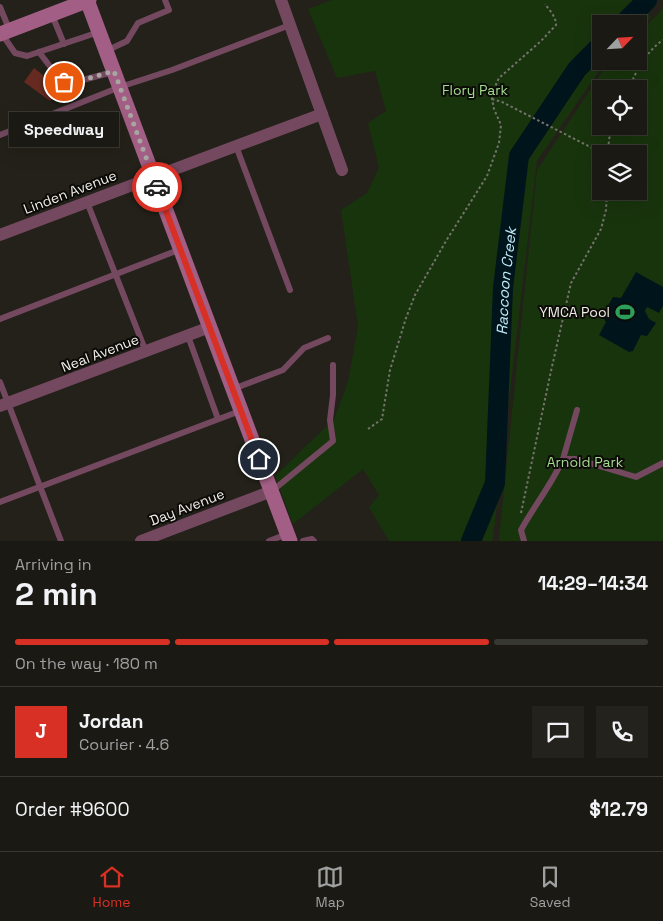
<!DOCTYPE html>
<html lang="en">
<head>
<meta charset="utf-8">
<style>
  body { margin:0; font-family:"Space Grotesk",sans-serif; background:#23221c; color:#f1f3f6; height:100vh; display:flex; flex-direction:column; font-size:19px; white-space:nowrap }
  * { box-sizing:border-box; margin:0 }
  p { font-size:16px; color:#9fa0a0 }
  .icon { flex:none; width:28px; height:28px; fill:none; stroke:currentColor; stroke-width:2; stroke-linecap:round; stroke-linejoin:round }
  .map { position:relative; height:541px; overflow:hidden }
  .sheet { display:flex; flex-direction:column; background:#1a1913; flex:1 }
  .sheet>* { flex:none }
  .needle { width:32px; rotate:65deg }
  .tools { position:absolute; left:592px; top:15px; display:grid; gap:10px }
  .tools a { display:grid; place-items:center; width:55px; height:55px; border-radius:0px; background:#1a1913; box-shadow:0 5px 20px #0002,0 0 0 1px #383833; font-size:25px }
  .pin { position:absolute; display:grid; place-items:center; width:42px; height:42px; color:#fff; margin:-21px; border:2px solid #fff; border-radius:50%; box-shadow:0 1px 5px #0007 }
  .courier { position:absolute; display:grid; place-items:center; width:50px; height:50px; margin:-25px; border:4px solid #d93025; border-radius:50%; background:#fff; color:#222; box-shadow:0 1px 6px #0007 }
  .bubble { position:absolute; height:35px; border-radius:0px; background:#1a1913; box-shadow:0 5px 20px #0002,0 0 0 1px #383833; font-size:16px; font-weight:600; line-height:35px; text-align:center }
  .overview em { font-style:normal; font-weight:600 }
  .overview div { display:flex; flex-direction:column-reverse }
  .overview { display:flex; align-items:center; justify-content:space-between; height:85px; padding:0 15px }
  h1 { font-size:32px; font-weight:600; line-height:38px }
  .bar { display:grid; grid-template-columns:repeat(4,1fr); gap:8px 5px; align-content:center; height:60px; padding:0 15px }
  .bar i { height:6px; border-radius:4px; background:#383833 }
  .bar .current { background:#d93025 }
  .bar p { grid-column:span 4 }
  .line { display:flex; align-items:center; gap:12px; padding:0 15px; border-top:1px solid #383833 }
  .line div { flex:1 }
  .round { display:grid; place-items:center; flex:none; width:52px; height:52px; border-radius:0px; background:#23221c }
  .tab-bar { display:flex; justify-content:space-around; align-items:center; height:70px; border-top:1px solid #383833; background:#1a1913; font-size:14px; color:#9fa0a0 }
  .tab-bar a { display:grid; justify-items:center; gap:2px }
  .tab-bar .current { color:#d93025 }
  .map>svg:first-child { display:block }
</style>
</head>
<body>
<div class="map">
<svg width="663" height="541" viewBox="0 0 663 541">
  <rect width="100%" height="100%" fill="#232119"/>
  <g fill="#18340d" fill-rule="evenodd">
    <path d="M332,0H638L651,17L639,29V24H601V61H606L537,161L493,538L492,541H389L369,507L379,495L363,469L293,524L275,476L334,419L348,382L358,326L341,210L367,193L379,168L368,123L386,111L375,71L337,78L308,9Z"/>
    <path d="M663,9V541H500L499,538L537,170L608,63L610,61H639V33ZM601,89H639V126H601ZM601,154H639V191H601Z"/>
  </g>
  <path fill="#00141b" d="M636,272L663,287V306L659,313L647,307L645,311L649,319L656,323L647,336L641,335L633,351L629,352L599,335L606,322L602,316L613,297L621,298Z"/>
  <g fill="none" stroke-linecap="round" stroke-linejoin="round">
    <g stroke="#00141b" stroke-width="20">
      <path d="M623,24L647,0"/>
      <path id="s1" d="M471,541L495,483L503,288L519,156L577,69L601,45"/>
    </g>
  </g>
  <path fill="#662a21" d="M34,68L44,76L45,74L52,77L60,86L50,101L24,82Z"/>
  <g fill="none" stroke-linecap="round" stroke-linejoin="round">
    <g stroke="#75736c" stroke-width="2" stroke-dasharray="2.5 2.5" stroke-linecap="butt">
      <path d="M629,89C636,70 647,51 663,40"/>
      <path d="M492,99L502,102L604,154"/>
      <path d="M608,154L609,139L614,126"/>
      <path d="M368,429L382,419L390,370L406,318L415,295L446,241L487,176L499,143L501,125L494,109L492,99L494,89L499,78L541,41L556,25C556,16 549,10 545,4"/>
      <path d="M521,513L551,371L571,283L601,229L606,210L607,191"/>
    </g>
    <g stroke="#744960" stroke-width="6">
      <path d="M0,7L9,29"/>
      <path d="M52,15L64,44"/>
      <path d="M2,34L15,53L27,56L99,32"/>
      <path d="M106,51L127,41L138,23L169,10L165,0"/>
      <path d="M39,52L55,73L64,82L79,81L113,72"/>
      <path d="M0,135L120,87L172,70L290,25"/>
      <path d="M236,146L290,290"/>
      <path d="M87,202L146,352"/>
      <path d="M0,319L181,249"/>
      <path d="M188,336L218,419"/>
      <path d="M0,382L61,541"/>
      <path d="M233,389L283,370L304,348L328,338"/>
      <path d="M563,459L577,410"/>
      <path d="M272,491L333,441L330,420L333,395V365"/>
      <path d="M0,502L240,411"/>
      <path d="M269,541L287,534"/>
      <path d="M303,541L312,539L314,541"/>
      <path d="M524,541L521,530C534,506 552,484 563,459H576L636,477L663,463"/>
    </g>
    <g stroke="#744960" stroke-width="12">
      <path d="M281,0L342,170"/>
      <path d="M0,235L236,146L322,114"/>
      <path d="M0,406L210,327"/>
      <path d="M141,541L272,491"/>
    </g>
    <g stroke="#a25e84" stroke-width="15">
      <path d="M87,0L290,541"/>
      <path d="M0,34L89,0"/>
    </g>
  </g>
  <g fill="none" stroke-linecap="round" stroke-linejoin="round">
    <path stroke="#a8a6a0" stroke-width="5" stroke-dasharray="0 9" d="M64,82L79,81L114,71L157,187"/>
    <path stroke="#d93025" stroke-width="6" d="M157,187L259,459"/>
  </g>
  <defs>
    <g id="stadium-bare" transform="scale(1.5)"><path d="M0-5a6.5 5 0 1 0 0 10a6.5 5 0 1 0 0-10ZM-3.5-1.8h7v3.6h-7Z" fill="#2e9e5b" stroke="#0c0b07" stroke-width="2.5" paint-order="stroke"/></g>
  </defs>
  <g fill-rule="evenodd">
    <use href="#stadium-bare" x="625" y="312"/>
  </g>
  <g text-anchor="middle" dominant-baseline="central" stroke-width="4" stroke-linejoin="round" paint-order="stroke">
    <g font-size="14" fill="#a2db8f" stroke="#0c0b07">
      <text x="475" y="90">Flory Park</text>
      <text x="585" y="462">Arnold Park</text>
    </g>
    <g font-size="14" fill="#f0eee9" stroke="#0c0b07">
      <text transform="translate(70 192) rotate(-21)">Linden Avenue</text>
      <text transform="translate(100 353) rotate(-21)">Neal Avenue</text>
      <text transform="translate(187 507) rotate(-21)">Day Avenue</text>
    </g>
    <g font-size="14" fill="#f0eee9" stroke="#0c0b07" text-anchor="end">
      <text x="610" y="312">YMCA Pool</text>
    </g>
    <g font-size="15" font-style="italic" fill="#c2ecfa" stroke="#0c0b07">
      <text stroke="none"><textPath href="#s1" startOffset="265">Raccoon Creek</textPath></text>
    </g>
  </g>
</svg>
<div class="tools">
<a><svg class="needle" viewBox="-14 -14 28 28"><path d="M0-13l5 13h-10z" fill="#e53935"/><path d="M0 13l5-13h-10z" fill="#9fa0a0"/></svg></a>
<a><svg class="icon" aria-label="locate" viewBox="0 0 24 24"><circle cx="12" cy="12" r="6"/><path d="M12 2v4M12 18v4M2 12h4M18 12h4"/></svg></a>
<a><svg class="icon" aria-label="layers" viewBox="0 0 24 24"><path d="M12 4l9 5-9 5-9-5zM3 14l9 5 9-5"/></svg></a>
</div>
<div class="pin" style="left:64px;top:82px;background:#ea580c"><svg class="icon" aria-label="bag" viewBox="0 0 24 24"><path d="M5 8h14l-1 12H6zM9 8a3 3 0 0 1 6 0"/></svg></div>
<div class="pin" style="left:259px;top:459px;background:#1f2937"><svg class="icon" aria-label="home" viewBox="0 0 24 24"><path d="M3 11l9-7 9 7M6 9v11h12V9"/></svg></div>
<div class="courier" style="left:157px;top:187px"><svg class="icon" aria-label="car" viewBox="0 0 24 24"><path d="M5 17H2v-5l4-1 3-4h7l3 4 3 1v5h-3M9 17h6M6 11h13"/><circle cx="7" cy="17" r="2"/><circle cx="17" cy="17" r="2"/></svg></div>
<div class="bubble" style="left:9px;top:112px;width:110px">Speedway</div>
</div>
<section class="sheet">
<div class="overview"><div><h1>2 min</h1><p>Arriving in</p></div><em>14:29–14:34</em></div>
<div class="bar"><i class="current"></i><i class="current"></i><i class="current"></i><i></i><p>On the way · 180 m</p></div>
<div class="line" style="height:90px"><b class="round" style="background:#d93025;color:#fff">J</b><div><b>Jordan</b><p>Courier · 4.6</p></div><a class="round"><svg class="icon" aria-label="chat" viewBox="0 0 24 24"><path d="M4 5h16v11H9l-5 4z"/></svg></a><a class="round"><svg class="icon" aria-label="phone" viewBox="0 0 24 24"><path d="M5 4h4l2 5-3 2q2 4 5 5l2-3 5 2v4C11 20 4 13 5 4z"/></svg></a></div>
<div class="line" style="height:65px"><div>Order #9600</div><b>$12.79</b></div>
</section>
<nav class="tab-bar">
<a class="current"><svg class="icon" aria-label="home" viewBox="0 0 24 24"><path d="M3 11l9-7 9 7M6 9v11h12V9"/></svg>Home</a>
<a><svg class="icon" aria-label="map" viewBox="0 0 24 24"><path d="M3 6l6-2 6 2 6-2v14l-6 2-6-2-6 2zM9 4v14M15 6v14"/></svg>Map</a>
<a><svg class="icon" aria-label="saved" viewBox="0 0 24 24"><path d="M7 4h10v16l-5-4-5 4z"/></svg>Saved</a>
</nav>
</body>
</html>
